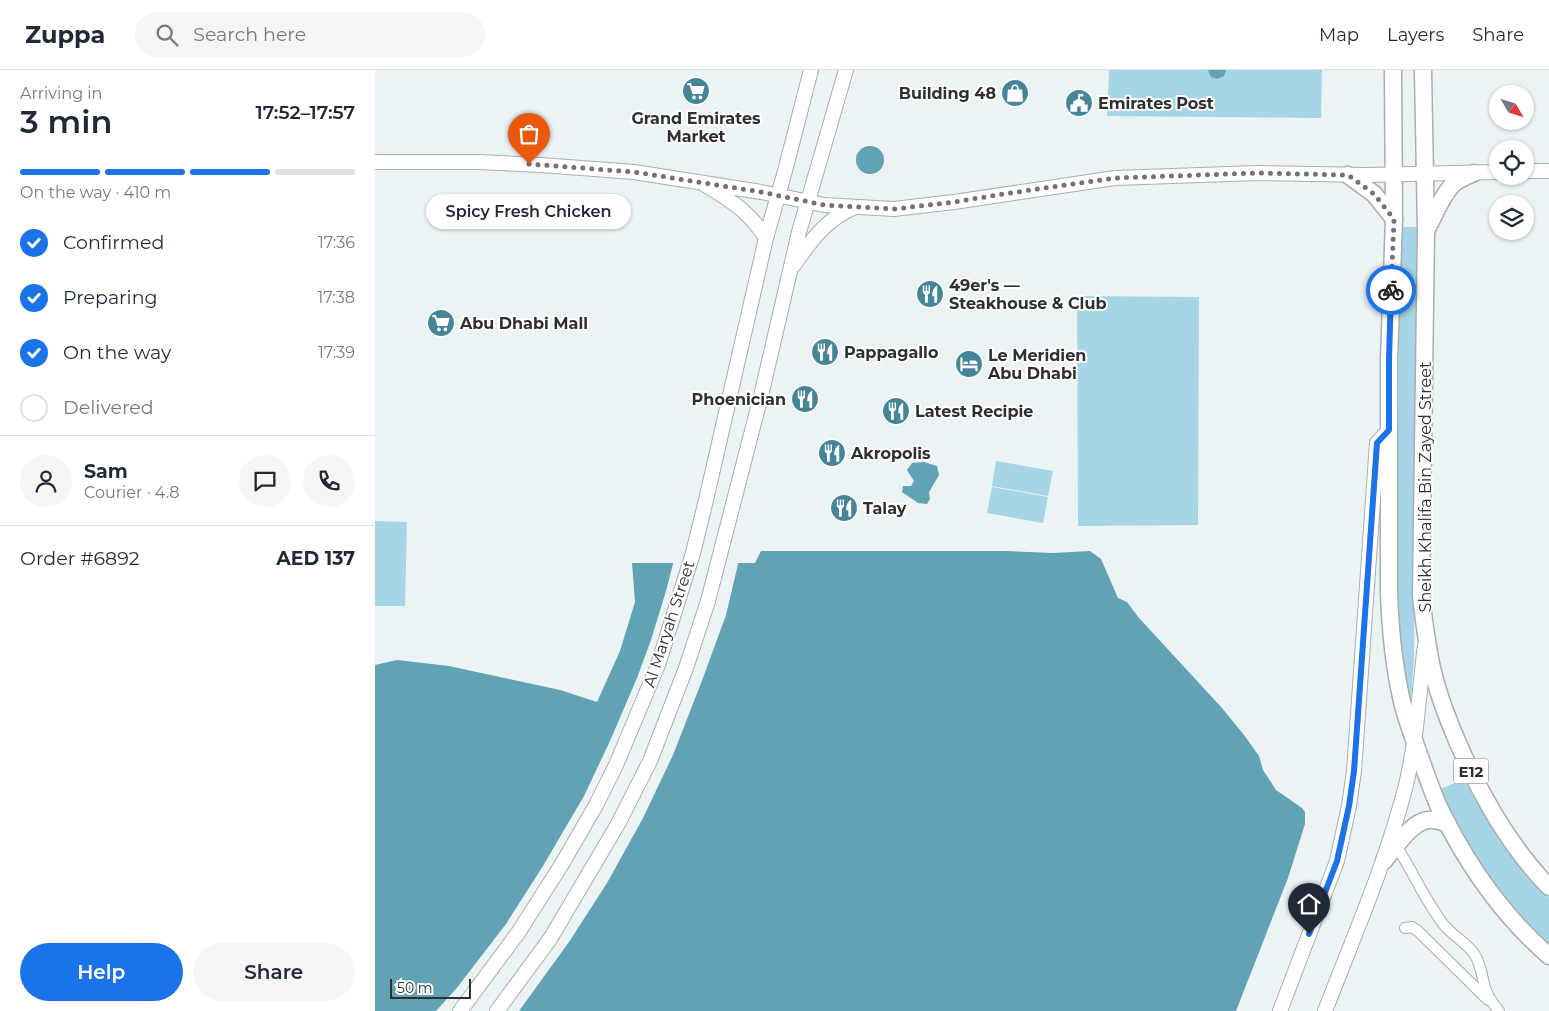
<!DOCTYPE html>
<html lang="en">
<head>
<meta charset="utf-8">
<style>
  body { margin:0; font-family:Montserrat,sans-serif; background:#f6f6f7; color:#1f2937; height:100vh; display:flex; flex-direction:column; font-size:19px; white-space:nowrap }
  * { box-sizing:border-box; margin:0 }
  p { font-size:16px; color:#747a83 }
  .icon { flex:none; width:28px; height:28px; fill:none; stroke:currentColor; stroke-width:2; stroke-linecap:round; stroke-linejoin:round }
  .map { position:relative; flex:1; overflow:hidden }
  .drawer { display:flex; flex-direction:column; background:#fff; width:375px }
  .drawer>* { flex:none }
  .needle { width:32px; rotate:128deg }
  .fabs { position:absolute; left:1114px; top:15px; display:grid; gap:10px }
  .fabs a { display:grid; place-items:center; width:45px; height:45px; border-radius:50%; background:#fff; box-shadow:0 1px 4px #0004; font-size:25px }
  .scale { position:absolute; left:15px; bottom:12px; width:81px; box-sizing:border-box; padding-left:5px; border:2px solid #2d2f30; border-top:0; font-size:14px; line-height:18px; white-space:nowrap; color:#2d2f30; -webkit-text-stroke:4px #fefefe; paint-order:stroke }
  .pin { position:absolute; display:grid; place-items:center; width:42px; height:42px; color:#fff; margin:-51px -21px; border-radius:50% 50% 50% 0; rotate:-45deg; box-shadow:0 0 5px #0007 }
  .pin .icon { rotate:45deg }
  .courier { position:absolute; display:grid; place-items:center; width:50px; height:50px; margin:-25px; border:4px solid #1a73e8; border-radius:50%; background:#fff; color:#222; box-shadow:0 1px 6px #0007 }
  .bubble { position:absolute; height:35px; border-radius:18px; background:#fff; box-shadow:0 1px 4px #0004; font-size:16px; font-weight:600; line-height:35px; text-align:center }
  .summary em { font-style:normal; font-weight:600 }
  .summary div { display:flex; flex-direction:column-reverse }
  .summary { display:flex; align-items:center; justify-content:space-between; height:85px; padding:0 20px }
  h1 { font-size:32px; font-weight:600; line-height:38px }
  .bar { display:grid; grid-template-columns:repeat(4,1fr); gap:8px 5px; align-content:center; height:60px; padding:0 20px }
  .bar i { height:6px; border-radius:4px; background:#e0e1e3 }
  .bar .on { background:#1a73e8 }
  .bar p { grid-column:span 4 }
  .line { display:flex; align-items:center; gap:12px; padding:0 20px; border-top:1px solid #e0e1e3 }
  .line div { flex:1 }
  .round { display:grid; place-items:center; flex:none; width:52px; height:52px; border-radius:26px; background:#f6f6f7 }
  ol { padding:0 20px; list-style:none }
  li { display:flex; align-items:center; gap:15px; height:55px }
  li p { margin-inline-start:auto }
  li .icon { padding:5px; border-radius:50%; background:#1a73e8; color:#fff; stroke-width:4 }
  li:last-child { color:#747a83 }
  li i { width:28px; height:28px; border:2px solid #e0e1e3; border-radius:50% }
  .action { display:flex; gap:10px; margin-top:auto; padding:10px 20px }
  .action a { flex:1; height:58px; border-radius:30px; background:#1a73e8; color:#fff; font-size:20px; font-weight:600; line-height:58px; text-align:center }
  .action a+a { background:#f6f6f7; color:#1f2937 }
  header { display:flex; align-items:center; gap:30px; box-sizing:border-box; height:70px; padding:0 25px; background:#fff; border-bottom:1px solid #e0e1e3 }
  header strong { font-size:24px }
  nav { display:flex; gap:28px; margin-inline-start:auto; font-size:18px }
  .search { width:350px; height:45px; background:#f6f6f7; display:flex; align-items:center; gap:12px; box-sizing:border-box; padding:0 18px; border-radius:28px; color:#747a83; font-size:19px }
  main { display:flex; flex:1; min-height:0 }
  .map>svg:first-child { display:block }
</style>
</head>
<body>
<header>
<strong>Zuppa</strong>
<div class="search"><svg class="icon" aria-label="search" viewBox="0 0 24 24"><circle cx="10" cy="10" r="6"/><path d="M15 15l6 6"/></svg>Search here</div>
<nav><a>Map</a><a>Layers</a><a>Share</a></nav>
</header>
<main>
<section class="drawer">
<div class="summary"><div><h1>3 min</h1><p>Arriving in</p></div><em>17:52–17:57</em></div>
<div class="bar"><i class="on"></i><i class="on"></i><i class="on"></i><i></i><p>On the way · 410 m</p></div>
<ol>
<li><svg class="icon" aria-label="check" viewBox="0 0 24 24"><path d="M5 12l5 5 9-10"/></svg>Confirmed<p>17:36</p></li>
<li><svg class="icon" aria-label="check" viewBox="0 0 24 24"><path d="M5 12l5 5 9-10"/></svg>Preparing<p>17:38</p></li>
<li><svg class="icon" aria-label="check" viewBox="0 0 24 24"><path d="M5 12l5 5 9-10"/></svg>On the way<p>17:39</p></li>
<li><i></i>Delivered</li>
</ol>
<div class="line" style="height:90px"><a class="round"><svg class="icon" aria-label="person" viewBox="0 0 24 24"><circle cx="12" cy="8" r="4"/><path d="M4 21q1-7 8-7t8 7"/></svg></a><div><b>Sam</b><p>Courier · 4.8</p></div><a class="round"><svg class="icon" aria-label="chat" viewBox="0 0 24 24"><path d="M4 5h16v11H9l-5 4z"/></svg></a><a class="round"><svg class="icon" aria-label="phone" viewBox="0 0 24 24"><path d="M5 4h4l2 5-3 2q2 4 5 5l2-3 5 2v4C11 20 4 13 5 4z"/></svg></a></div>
<div class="line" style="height:65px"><div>Order #6892</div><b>AED 137</b></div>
<div class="action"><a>Help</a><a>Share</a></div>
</section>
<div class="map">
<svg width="1174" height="941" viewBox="0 0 1174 941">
  <rect width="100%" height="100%" fill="#ecf3f5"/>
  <g fill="#a6d6e5">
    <path d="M734,0H947L946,48L732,46Z"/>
    <path d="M1025,157H1042L1039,588L1036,630C1027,594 1024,558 1022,521Z"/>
    <path d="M702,226L824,227L823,455L703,456Z"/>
    <path d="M621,391L678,401L673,426L617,416Z"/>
    <path d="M617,417L673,427L668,453L612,443Z"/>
    <path d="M0,451L32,452L30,536H0Z"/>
    <path d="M1089,709C1112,753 1139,793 1174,828V876C1153,854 1131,831 1113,807C1093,780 1079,749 1063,720Z"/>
  </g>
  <g fill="#61a2b4">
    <path d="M833,0H851L849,6L842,9L836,7Z"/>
    <circle cx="495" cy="90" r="14"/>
    <path d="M549,392L562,396L564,405L554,422L555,429L552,434L543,433L527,422L528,416H536L539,411L532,400L537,393Z"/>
    <path d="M386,481H632L678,483L715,481L726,489L743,528L752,532L764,548L847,638L869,665L884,686L888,700L901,720L927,738L930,742V754L913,808L861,941H0V595L22,590L74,596L185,620L222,632L245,581L260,532L257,493H380Z"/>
  </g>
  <path fill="#ecf3f5" d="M299,490H364L351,545L328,608L298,685L268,748L232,813L194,872L144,941H61L81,919L131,854L168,796L209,726L235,671L262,608L276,570L291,521Z"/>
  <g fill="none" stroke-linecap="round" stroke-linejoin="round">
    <g stroke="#a7aeb0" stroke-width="12">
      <g id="street">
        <path d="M1021,776C1038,801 1050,831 1069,855C1078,866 1092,873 1100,885C1106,895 1107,906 1110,918C1113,926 1118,934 1124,941"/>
        <path d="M1030,858L1037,857L1043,861L1113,930"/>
      </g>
    </g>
    <g stroke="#a7aeb0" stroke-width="16">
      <g id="secondary">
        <path d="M0,92H103L166,95L259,102L386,122L449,135L519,139L579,132L740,108L883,103L993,105L1122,102"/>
        <path d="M1150,101H1174"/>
        <path d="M329,114C357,132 372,139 391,168"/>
        <path d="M419,195C435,172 451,149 478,138"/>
        <path d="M85,941L143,863L187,794L221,735L241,695L283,595L318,483L331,430L391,168L410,101L436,0"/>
        <path d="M122,941L175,869L243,754L275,691L311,598L333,531L386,326L424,162L471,0"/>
        <path d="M905,941L962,791L974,736L979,701L1002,373L1014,360"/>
        <path d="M950,941C979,866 1011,793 1031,715C1042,669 1044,621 1050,575"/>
      </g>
    </g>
    <g stroke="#a7aeb0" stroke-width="19">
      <g id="primary">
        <path d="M1018,0L1019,149L1014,290V521C1015,555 1018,589 1025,622C1029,645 1038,666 1045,687C1051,704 1057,721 1064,737C1091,793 1127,845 1174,886"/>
        <path d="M1048,0L1051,161L1046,526C1049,552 1052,577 1058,602C1064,627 1073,650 1083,673C1106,726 1134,776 1174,817"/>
        <path d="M973,105L999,124L1019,149"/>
        <path d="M1052,159C1060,144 1066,127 1078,114C1084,109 1092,106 1099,103"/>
        <path d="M1009,791C1020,778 1036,752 1053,750C1060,749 1067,752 1073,754"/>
      </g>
    </g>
    <use href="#street" stroke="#fff" stroke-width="10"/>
    <use href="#secondary" stroke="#fff" stroke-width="14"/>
    <use href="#primary" stroke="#fff" stroke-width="16"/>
  </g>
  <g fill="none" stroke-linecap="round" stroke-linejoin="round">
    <path stroke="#707475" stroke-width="5" stroke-dasharray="0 9" d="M154,94L259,102L386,122L449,135L519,139L579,132L635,123L740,108L882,103L973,105L999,124L1019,149L1016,220"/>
    <path stroke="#1a73e8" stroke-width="6" d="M934,864L962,791L974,736L979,701L1002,373L1014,360V290L1016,220"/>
  </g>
  <defs>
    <g id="supermarket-disc" transform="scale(1.4375)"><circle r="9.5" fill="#448597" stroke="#fefefe"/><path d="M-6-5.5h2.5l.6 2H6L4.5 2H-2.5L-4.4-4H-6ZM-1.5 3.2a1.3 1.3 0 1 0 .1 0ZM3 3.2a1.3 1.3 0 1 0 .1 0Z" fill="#fff"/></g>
    <g id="shop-disc" transform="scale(1.4375)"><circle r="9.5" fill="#448597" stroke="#fefefe"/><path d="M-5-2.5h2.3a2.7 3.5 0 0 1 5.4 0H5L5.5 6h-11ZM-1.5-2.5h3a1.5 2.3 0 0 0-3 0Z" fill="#fff"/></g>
    <g id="civic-disc" transform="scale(1.4375)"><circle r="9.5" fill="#448597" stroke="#fefefe"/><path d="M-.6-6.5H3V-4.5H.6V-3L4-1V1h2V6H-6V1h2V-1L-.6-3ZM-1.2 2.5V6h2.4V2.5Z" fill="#fff"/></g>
    <g id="restaurant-disc" transform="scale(1.4375)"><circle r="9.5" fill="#448597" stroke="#fefefe"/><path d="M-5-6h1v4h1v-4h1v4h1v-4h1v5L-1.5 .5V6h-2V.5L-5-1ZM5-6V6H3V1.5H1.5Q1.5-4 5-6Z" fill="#fff"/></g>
    <g id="hotel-disc" transform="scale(1.4375)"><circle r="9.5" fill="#448597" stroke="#fefefe"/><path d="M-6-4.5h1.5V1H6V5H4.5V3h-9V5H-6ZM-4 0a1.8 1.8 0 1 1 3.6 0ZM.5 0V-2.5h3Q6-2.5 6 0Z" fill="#fff"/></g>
  </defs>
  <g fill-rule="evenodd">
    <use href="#supermarket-disc" x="321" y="21"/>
    <use href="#shop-disc" x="640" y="23"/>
    <use href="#civic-disc" x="704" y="33"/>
    <use href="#restaurant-disc" x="555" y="224"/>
    <use href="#supermarket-disc" x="66" y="253"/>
    <use href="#restaurant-disc" x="450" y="282"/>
    <use href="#hotel-disc" x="594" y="294"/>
    <use href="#restaurant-disc" x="430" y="329"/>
    <use href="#restaurant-disc" x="521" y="341"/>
    <use href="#restaurant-disc" x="457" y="383"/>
    <use href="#restaurant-disc" x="469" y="438"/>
  </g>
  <g text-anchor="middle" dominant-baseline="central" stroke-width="4" stroke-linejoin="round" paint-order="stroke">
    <rect fill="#fefefe" stroke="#6c6d6e" stroke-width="1" x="1078.5" y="688.5" width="35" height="25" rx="4"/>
    <g font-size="15" font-weight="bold" fill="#2d2f30">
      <text x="1096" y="701">E12</text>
    </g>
    <g font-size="16" font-weight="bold" fill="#2d2f30" stroke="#fefefe" text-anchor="start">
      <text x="621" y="23" text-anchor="end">Building 48</text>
      <text x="723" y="33">Emirates Post</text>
      <text x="321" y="48" text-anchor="middle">Grand Emirates<tspan x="321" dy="18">Market</tspan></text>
      <text x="574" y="215">49er's —<tspan x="574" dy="18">Steakhouse &amp; Club</tspan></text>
      <text x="85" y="253">Abu Dhabi Mall</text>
      <text x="469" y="282">Pappagallo</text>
      <text x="613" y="285">Le Meridien<tspan x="613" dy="18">Abu Dhabi</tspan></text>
      <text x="411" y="329" text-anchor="end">Phoenician</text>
      <text x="540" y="341">Latest Recipie</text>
      <text x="476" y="383">Akropolis</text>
      <text x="488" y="438">Talay</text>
    </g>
    <g font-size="16" fill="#2d2f30" stroke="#fefefe">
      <text transform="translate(1050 417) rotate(-90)">Sheikh Khalifa Bin Zayed Street</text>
      <text transform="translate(294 554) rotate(-72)">Al Maryah Street</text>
    </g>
  </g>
</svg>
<div class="fabs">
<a><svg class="needle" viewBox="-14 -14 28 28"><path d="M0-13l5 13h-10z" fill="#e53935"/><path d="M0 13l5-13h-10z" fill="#747a83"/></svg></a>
<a><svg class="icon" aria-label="locate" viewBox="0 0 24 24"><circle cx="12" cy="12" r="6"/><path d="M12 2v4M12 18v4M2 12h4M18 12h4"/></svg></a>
<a><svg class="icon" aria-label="layers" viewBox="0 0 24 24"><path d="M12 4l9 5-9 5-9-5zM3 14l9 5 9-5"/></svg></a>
</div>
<div class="scale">50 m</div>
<div class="pin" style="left:154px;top:94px;background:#ea580c"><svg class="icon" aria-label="bag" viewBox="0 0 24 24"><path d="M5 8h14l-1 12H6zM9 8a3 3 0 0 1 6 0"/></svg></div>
<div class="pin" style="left:934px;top:864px;background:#1f2937"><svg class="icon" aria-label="home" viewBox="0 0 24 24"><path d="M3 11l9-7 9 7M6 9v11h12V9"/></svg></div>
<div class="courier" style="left:1016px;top:220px"><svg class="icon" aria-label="bike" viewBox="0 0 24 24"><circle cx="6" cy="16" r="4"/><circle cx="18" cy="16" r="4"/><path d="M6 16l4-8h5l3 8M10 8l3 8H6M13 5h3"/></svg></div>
<div class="bubble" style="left:51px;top:124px;width:205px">Spicy Fresh Chicken</div>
</div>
</main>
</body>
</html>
